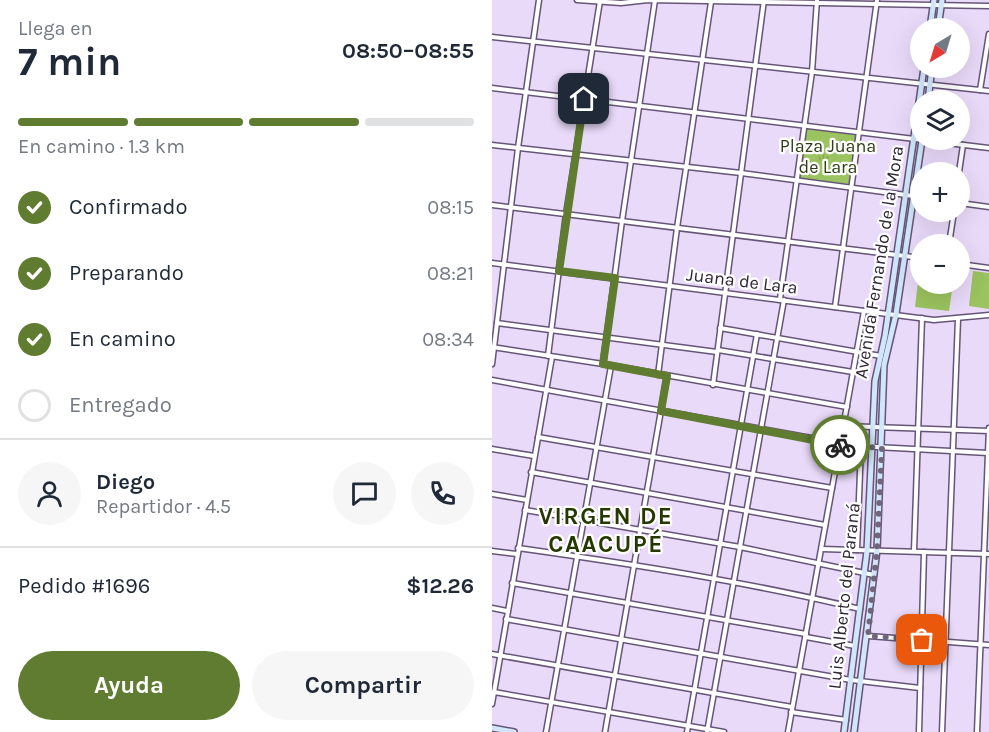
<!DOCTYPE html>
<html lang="es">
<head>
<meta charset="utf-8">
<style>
  body { margin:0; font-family:Karla,sans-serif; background:#f6f6f7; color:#1f2937; height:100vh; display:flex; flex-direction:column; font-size:22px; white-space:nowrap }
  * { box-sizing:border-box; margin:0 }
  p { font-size:20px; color:#747a83 }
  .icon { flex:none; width:33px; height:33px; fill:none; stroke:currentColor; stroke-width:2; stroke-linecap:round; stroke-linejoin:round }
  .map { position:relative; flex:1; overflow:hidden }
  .drawer { display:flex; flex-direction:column; background:#fff; width:492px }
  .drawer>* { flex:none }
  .needle { width:39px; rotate:218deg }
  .controls { position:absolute; left:418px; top:18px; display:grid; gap:12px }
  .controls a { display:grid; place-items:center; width:60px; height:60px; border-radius:50%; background:#fff; box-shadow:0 6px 24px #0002; font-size:30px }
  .pin { position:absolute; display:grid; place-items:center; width:51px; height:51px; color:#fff; margin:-26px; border-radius:12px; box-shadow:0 3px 9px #0006 }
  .courier { position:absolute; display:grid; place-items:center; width:60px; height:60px; margin:-30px; border:4px solid #5f7c31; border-radius:50%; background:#fff; color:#222; box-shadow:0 2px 8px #0007 }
  .summary em { font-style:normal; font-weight:700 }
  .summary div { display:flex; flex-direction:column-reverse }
  .summary { display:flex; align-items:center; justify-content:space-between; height:102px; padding:0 18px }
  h1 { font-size:39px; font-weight:700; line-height:45px }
  .bar { display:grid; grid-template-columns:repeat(4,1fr); gap:9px 6px; align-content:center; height:72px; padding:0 18px }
  .bar i { height:8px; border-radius:4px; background:#e0e1e3 }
  .bar .selected { background:#5f7c31 }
  .bar p { grid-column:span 4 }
  .line { display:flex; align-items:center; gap:15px; padding:0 18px; border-top:2px solid #e0e1e3 }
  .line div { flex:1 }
  .round { display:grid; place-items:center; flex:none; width:63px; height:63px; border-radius:32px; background:#f6f6f7 }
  ol { padding:0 18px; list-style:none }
  li { display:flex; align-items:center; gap:18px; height:66px }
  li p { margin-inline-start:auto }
  li .icon { padding:6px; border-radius:50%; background:#5f7c31; color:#fff; stroke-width:4 }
  li:last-child { color:#747a83 }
  li i { width:33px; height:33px; border:3px solid #e0e1e3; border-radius:50% }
  .button { display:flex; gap:12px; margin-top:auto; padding:12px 18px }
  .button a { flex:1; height:69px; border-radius:36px; background:#5f7c31; color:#fff; font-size:24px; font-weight:700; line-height:69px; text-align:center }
  .button a+a { background:#f6f6f7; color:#1f2937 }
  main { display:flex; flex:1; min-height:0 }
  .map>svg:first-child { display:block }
</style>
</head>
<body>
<main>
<section class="drawer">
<div class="summary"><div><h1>7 min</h1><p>Llega en</p></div><em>08:50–08:55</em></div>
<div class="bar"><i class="selected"></i><i class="selected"></i><i class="selected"></i><i></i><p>En camino · 1.3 km</p></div>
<ol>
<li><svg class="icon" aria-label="check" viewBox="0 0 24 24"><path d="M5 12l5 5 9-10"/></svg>Confirmado<p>08:15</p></li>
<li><svg class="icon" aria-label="check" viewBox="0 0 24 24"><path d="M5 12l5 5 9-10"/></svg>Preparando<p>08:21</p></li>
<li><svg class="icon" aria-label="check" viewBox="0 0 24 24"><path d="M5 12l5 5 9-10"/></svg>En camino<p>08:34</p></li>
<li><i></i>Entregado</li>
</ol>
<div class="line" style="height:108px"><a class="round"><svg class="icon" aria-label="person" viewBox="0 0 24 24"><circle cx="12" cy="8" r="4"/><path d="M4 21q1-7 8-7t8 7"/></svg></a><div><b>Diego</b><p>Repartidor · 4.5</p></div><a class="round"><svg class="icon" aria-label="chat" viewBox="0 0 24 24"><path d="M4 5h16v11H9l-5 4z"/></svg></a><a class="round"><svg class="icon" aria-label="phone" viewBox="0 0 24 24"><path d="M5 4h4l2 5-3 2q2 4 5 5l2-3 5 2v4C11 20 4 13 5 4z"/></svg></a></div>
<div class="line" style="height:78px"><div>Pedido #1696</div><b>$12.26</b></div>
<div class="button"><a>Ayuda</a><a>Compartir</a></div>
</section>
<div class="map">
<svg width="497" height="732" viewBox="0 0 497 732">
  <defs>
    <pattern id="park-tufts" width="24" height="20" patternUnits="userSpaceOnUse" patternTransform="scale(1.5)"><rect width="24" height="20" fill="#9bc35f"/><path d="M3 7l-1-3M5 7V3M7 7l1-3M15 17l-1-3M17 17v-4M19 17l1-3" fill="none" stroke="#86a753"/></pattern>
  </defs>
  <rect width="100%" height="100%" fill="#eadafa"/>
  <path fill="url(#park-tufts)" d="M314,128L364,134L357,184L307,178Z"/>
  <g fill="#9bc35f">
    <path d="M428,266L429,284H461L457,311L423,307Z"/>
    <path d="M481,271L497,273V309L477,306Z"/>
  </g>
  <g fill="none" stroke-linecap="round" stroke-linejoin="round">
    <g stroke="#657" stroke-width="7">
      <g id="minor">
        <path d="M85,0L129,3L156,0L497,6"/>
        <path d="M0,37L497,91"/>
        <path d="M0,88L497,148"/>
        <path d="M488,90L497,34"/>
        <path d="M0,145L249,173L429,197"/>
        <path d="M467,172L471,145"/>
        <path d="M468,203L497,207"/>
        <path d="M0,205L429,258"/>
        <path d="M457,244L462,212"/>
        <path d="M0,263L442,320L497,315"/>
        <path d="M468,264L497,268"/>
        <path d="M288,299L320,72L325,0"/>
        <path d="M343,307L385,0"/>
        <path d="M5,323L225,352"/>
        <path d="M228,328L389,356"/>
        <path d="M0,347L111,364L355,407"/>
        <path d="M226,350L361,372"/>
        <path d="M56,356L74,214L108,1"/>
        <path d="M0,364L26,148L47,0"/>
        <path d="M111,364L130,221L163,0"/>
        <path d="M166,375L185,228L219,2"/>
        <path d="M0,380L347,443"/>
        <path d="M221,385L272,0"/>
        <path d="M352,426L497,431"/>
        <path d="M46,437L340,488"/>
        <path d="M347,445L496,453"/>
        <path d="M0,449L42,456"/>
        <path d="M39,472L333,525"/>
        <path d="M0,494L35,500"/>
        <path d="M33,510L248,547L382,575"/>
        <path d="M26,548C140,564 256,582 368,609"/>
        <path d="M330,549L497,554"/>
        <path d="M365,550L369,446"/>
        <path d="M0,551L25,554"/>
        <path d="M422,551L430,318"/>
        <path d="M20,583L314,634"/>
        <path d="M0,608L15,611"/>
        <path d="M14,619L359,680L428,688"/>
        <path d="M376,636L497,645"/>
        <path d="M314,637L363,646"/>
        <path d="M0,654L300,707"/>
        <path d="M2,692L232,732"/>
        <path d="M0,704L60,357"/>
        <path d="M299,712L354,720"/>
        <path d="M54,732L119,366"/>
        <path d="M113,732L175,376"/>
        <path d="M195,732L265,334"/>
        <path d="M215,732L292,300"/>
        <path d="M296,732L372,311"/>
        <path d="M427,732L432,552"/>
        <path d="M450,732L466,319"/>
        <path d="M485,732L497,428"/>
      </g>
    </g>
    <g stroke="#657" stroke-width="8">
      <g id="secondary">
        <path d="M438,28L442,0"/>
        <path d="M446,28L450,0"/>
        <path d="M436,100L440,68"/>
        <path d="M0,728L22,732"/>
        <path d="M352,732L375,551L383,381L393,336L432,68"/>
        <path d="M362,732L385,550L392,365L404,314L430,140"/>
      </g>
    </g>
    <use href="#minor" stroke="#fff" stroke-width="4"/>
    <use href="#secondary" stroke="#d0e7fb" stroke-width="5"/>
  </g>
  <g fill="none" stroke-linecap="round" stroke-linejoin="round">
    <path stroke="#70657a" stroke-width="6" stroke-dasharray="0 10.8" d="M348,445L390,448L385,550L376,636L430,640"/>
    <path stroke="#5f7c31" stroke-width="8" d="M92,99L67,271L123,278L111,364L175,376L169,411L348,445"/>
  </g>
  <g text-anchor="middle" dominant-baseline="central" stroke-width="4.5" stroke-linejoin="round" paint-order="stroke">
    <g font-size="18" fill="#2e3e14" stroke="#fff">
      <text x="336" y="146">Plaza Juana<tspan x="336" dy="21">de Lara</tspan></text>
    </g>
    <g font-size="18" fill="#2e2635" stroke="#fff">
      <text transform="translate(387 262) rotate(-81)">Avenida Fernando de la Mora</text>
      <text transform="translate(250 281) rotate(7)">Juana de Lara</text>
      <text transform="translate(352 596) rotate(-84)">Luis Alberto del Paraná</text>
    </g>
    <g font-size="24" font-weight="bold" letter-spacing="1.5" fill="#263801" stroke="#fff">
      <text x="114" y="516">VIRGEN DE<tspan x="114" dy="28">CAACUPÉ</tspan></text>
    </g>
  </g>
</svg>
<div class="controls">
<a><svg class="needle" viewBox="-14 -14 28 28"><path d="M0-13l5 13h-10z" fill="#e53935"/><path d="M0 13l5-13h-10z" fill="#747a83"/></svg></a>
<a><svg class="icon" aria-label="layers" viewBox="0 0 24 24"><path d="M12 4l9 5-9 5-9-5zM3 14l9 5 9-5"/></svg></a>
<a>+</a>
<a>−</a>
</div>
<div class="pin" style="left:430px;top:640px;background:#ea580c"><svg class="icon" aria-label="bag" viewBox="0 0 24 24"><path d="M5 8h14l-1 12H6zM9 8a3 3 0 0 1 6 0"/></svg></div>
<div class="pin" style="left:92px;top:99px;background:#1f2937"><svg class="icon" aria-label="home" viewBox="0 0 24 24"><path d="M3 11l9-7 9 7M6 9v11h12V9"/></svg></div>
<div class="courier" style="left:348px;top:445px"><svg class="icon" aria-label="bike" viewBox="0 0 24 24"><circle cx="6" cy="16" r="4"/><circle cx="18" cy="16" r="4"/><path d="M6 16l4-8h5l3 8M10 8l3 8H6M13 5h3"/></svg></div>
</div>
</main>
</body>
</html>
